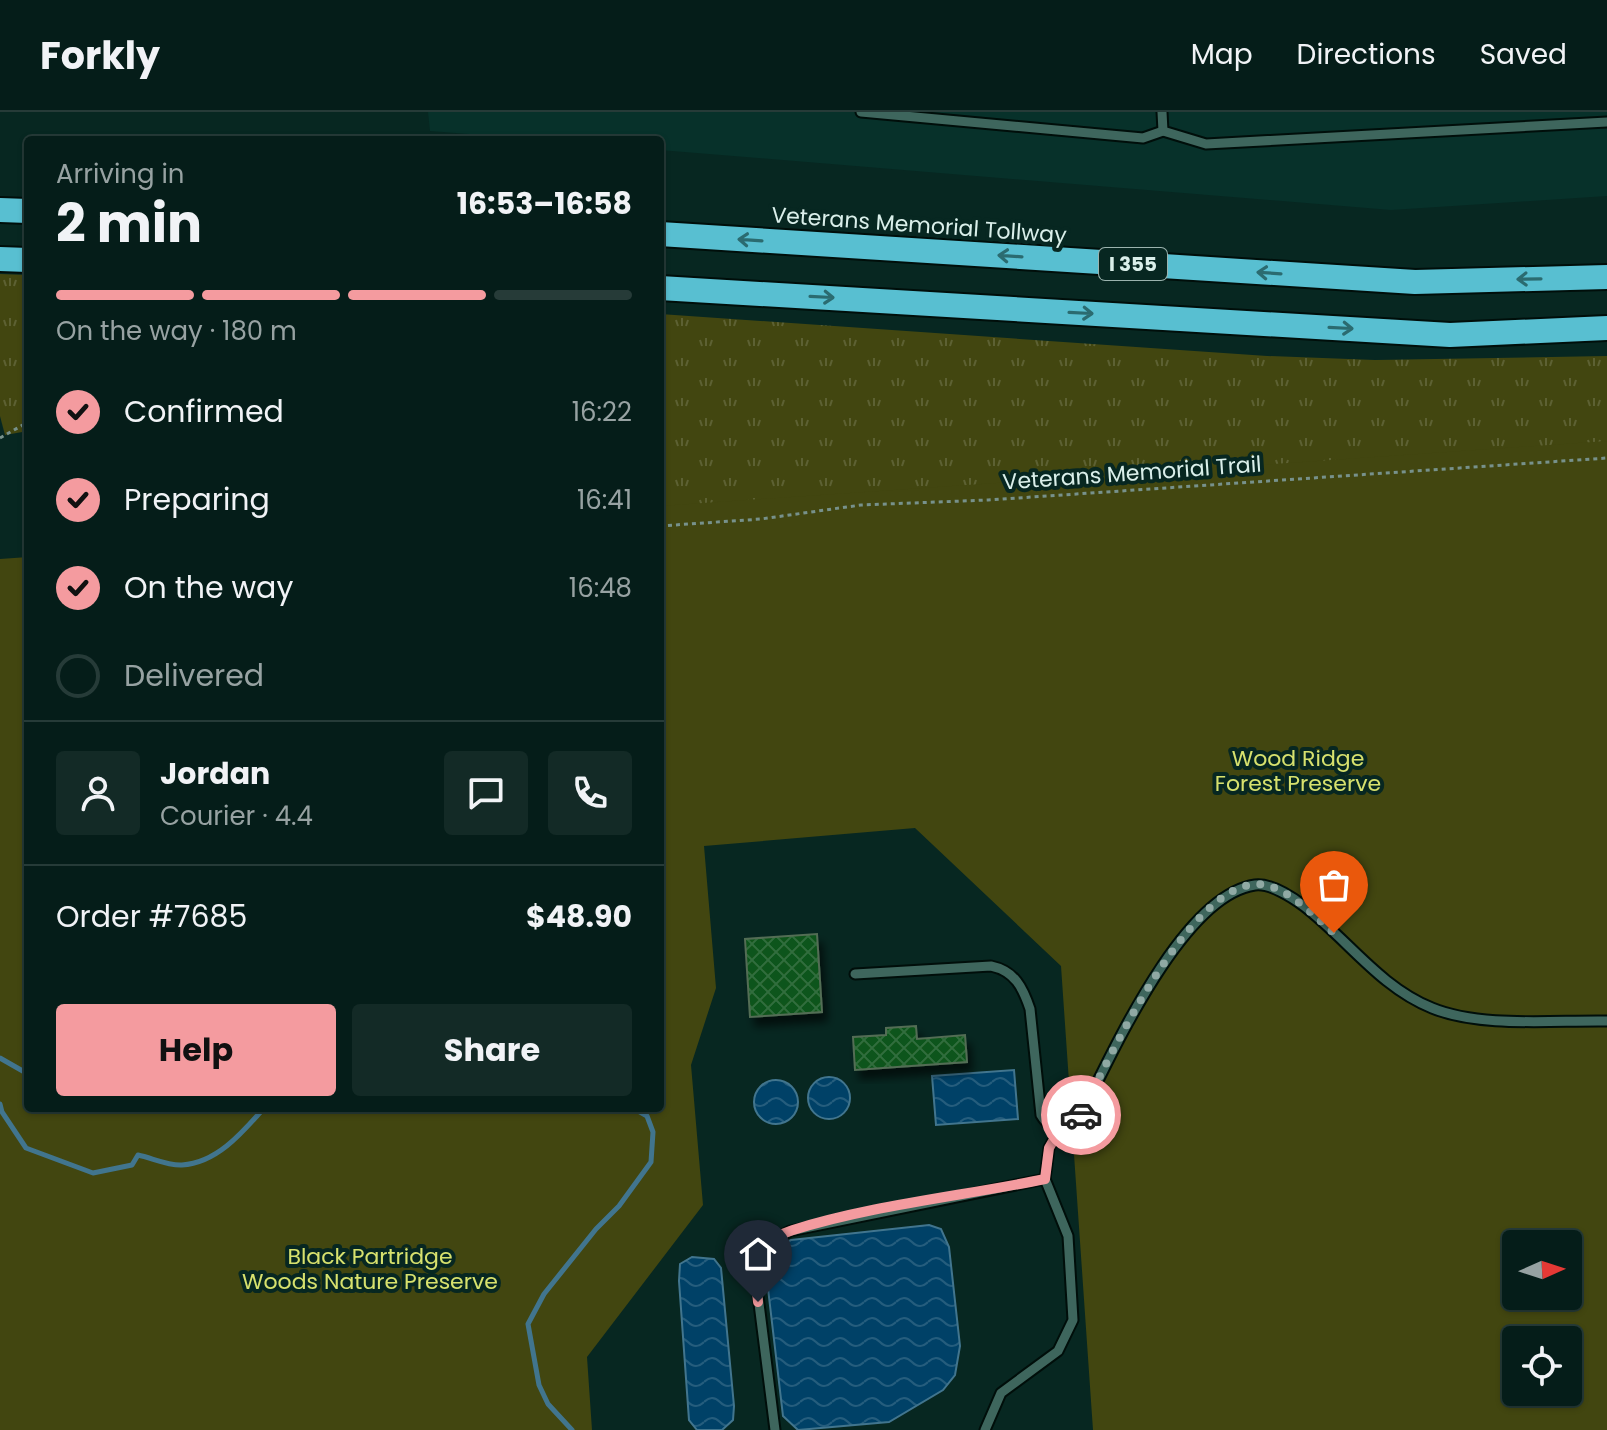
<!DOCTYPE html>
<html lang="en">
<head>
<meta charset="utf-8">
<style>
  body { margin:0; font-family:Poppins,sans-serif; background:#132a26; color:#f1f3f6; height:100vh; display:flex; flex-direction:column; font-size:30px; white-space:nowrap }
  * { box-sizing:border-box; margin:0 }
  p { font-size:26px; color:#97a2a2 }
  .icon { flex:none; width:44px; height:44px; fill:none; stroke:currentColor; stroke-width:2; stroke-linecap:round; stroke-linejoin:round }
  .map { position:relative; flex:1; overflow:hidden }
  .details { position:absolute; left:24px; top:24px; width:640px; height:976px; display:flex; flex-direction:column; background:#051d19; border-radius:8px; box-shadow:0 2px 6px #0004,0 0 0 2px #263b38 }
  .details>* { flex:none }
  .needle { width:52px; rotate:87deg }
  .tools { position:absolute; left:1502px; top:1118px; display:grid; gap:16px }
  .tools a { display:grid; place-items:center; width:80px; height:80px; border-radius:8px; background:#051d19; box-shadow:0 2px 6px #0004,0 0 0 2px #263b38; font-size:40px }
  .pin { position:absolute; display:grid; place-items:center; width:68px; height:68px; color:#fff; margin:-82px -34px; border-radius:50% 50% 50% 0; rotate:-45deg; box-shadow:0 0 8px #0007 }
  .pin .icon { rotate:45deg }
  .courier { position:absolute; display:grid; place-items:center; width:80px; height:80px; margin:-40px; border:6px solid #f49b9f; border-radius:50%; background:#fff; color:#222; box-shadow:0 2px 10px #0007 }
  .head em { font-style:normal; font-weight:700 }
  .head div { display:flex; flex-direction:column-reverse }
  .head { display:flex; align-items:center; justify-content:space-between; height:136px; padding:0 32px }
  h1 { font-size:52px; font-weight:700; line-height:60px }
  .bar { display:grid; grid-template-columns:repeat(4,1fr); gap:12px 8px; align-content:center; height:96px; padding:0 32px }
  .bar i { height:10px; border-radius:6px; background:#263b38 }
  .bar .selected { background:#f49b9f }
  .bar p { grid-column:span 4 }
  .line { display:flex; align-items:center; gap:20px; padding:0 32px; border-top:2px solid #263b38 }
  .line div { flex:1 }
  .round { display:grid; place-items:center; flex:none; width:84px; height:84px; border-radius:8px; background:#132a26 }
  ol { padding:0 32px; list-style:none }
  li { display:flex; align-items:center; gap:24px; height:88px }
  li p { margin-inline-start:auto }
  li .icon { padding:8px; border-radius:50%; background:#f49b9f; color:#111; stroke-width:4 }
  li:last-child { color:#97a2a2 }
  li i { width:44px; height:44px; border:4px solid #263b38; border-radius:50% }
  .cta { display:flex; gap:16px; margin-top:auto; padding:16px 32px }
  .cta a { flex:1; height:92px; border-radius:8px; background:#f49b9f; color:#111; font-size:32px; font-weight:700; line-height:92px; text-align:center }
  .cta a+a { background:#132a26; color:#f1f3f6 }
  header { display:flex; align-items:center; gap:48px; box-sizing:border-box; height:112px; padding:0 40px; background:#051d19; border-bottom:2px solid #263b38 }
  header strong { font-size:38px }
  nav { display:flex; gap:44px; margin-inline-start:auto; font-size:28px }
  .map>svg:first-child { display:block }
</style>
</head>
<body>
<header>
<strong>Forkly</strong>
<nav><a>Map</a><a>Directions</a><a>Saved</a></nav>
</header>
<div class="map">
<svg width="1607" height="1318" viewBox="0 0 1607 1318">
  <defs>
    <pattern id="grass-tufts" width="24" height="20" patternUnits="userSpaceOnUse" patternTransform="scale(2)"><rect width="24" height="20" fill="#424610"/><path d="M3 7l-1-3M5 7V3M7 7l1-3M15 17l-1-3M17 17v-4M19 17l1-3" fill="none" stroke="#5d6133"/></pattern>
    <pattern id="water-waves" width="16" height="10" patternUnits="userSpaceOnUse" patternTransform="scale(2)"><rect width="16" height="10" fill="#004167"/><path d="M0 5q4-4 8 0t8 0" fill="none" stroke="#255d7d"/></pattern>
    <pattern id="building-cross-hatch" width="8" height="8" patternUnits="userSpaceOnUse" patternTransform="scale(2)"><rect width="8" height="8" fill="#0e541b"/><path d="M0 0l8 8M0 8l8-8" fill="none" stroke="#306d3c"/></pattern>
    <filter id="shadow"><feDropShadow dx="5" dy="9" stdDeviation="4" flood-color="#0009"/></filter>
  </defs>
  <rect width="100%" height="100%" fill="#072721"/>
  <path fill="#07312a" d="M428,0H1607V84L1391,98L660,38V28H544L430,19Z"/>
  <g fill="url(#grass-tufts)">
    <path d="M0,162L28,163V319L5,323L0,304Z"/>
    <path d="M660,202L1267,244L1375,248L1607,244V719L660,394Z"/>
  </g>
  <path fill="#424610" fill-rule="evenodd" d="M1607,329V1318H1093L1061,854L915,716L704,734L716,876L691,953L703,1093L587,1245L592,1318H0V447L28,445V996H660V394ZM1516,1132H1568V1184H1516ZM1516,1228H1568V1280H1516Z"/>
  <g fill="url(#water-waves)" stroke="#41758e" stroke-width="2">
    <path d="M1014,958L1018,1007L936,1013L932,964Z"/>
    <circle cx="829" cy="986" r="21"/>
    <circle cx="776" cy="990" r="22"/>
    <path d="M929,1113L941,1117L949,1135L960,1234L955,1263L943,1278L889,1310L798,1318L783,1304L765,1151L768,1140L791,1128Z"/>
    <path d="M692,1145L714,1147L721,1156L734,1294L733,1308L722,1318H697L689,1308L679,1169L680,1152Z"/>
  </g>
  <g fill="none" stroke-linecap="round" stroke-linejoin="round">
    <g stroke="#41758e" stroke-width="5">
      <path d="M0,946L28,962"/>
      <path d="M0,992L2,1000L26,1036L93,1061L132,1053L138,1043C152,1046 169,1054 182,1053C217,1051 243,1020 264,996"/>
      <path d="M572,1318L548,1292L539,1273L528,1212L544,1182L596,1117L619,1094L651,1050L653,1020L647,1004L633,996"/>
    </g>
  </g>
  <g fill="url(#building-cross-hatch)" stroke="#536d54" stroke-width="2" filter="url(#shadow)">
    <path d="M817,822L822,900L750,905L745,827Z"/>
    <path d="M916,914L917,927L965,923L967,950L855,958L853,925L886,923V916Z"/>
  </g>
  <g fill="none" stroke-linecap="round" stroke-linejoin="round">
    <g stroke="#000e0a" stroke-width="13">
      <g id="lane">
        <path d="M861,0L1143,26L1163,19"/>
        <path d="M1162,0L1163,19L1206,32L1607,10"/>
        <path d="M855,862L991,854C1015,859 1023,876 1030,897L1041,1003C1051,1020 1068,1020 1080,1005C1111,944 1182,783 1255,773C1270,771 1292,785 1304,794C1348,828 1380,875 1432,896C1480,916 1554,908 1607,909"/>
        <path d="M775,1318L755,1160L757,1142L769,1130L790,1119L1045,1067"/>
        <path d="M985,1318L1001,1281L1058,1239L1073,1208L1068,1124L1045,1067L1049,1036L1060,1017"/>
      </g>
    </g>
    <g stroke="#000e0a" stroke-width="28">
      <g id="highway">
        <path d="M0,98L28,99"/>
        <path d="M660,122L1415,170L1607,165"/>
        <path d="M0,147L28,148"/>
        <path d="M660,176L1450,223L1607,216"/>
      </g>
    </g>
    <g stroke="#77918b" stroke-width="3" stroke-dasharray="4 4" stroke-linecap="butt">
      <path d="M0,326L28,310"/>
      <path d="M660,414L761,407L861,393L988,388L1607,346"/>
    </g>
    <use href="#lane" stroke="#3e665d" stroke-width="9"/>
    <use href="#highway" stroke="#58bfd1" stroke-width="24"/>
  </g>
  <defs><path id="oneway-shaft" d="M-6 0H5M1.5-3L5.5 0L1.5 3" fill="none" stroke-width="1.6" stroke-linecap="round" stroke-linejoin="round" transform="scale(2)"/></defs>
  <g stroke="#2b6b70">
    <use href="#oneway-shaft" transform="translate(750 128) rotate(-176)"/>
    <use href="#oneway-shaft" transform="translate(1010 144) rotate(-176)"/>
    <use href="#oneway-shaft" transform="translate(1269 161) rotate(-176)"/>
    <use href="#oneway-shaft" transform="translate(1529 167) rotate(179)"/>
    <use href="#oneway-shaft" transform="translate(822 185) rotate(3)"/>
    <use href="#oneway-shaft" transform="translate(1081 201) rotate(3)"/>
    <use href="#oneway-shaft" transform="translate(1341 216) rotate(3)"/>
  </g>
  <g fill="none" stroke-linecap="round" stroke-linejoin="round">
    <path stroke="#90a9a4" stroke-width="8" stroke-dasharray="0 14.4" d="M1081,1003C1108,948 1189,772 1258,772C1286,773 1314,804 1334,821"/>
    <path stroke="#f49b9f" stroke-width="10" d="M758,1190C757,1176 751,1155 758,1142C764,1130 781,1122 793,1118C872,1093 963,1084 1045,1067L1049,1036L1060,1017L1073,1013L1081,1003"/>
  </g>
  <g text-anchor="middle" dominant-baseline="central" stroke-width="8" stroke-linejoin="round" paint-order="stroke">
    <rect fill="#072721" stroke="#9bb3ae" stroke-width="2" x="1099" y="136" width="68" height="32" rx="6"/>
    <g font-size="20" font-weight="bold" fill="#daefea">
      <text x="1133" y="152">I 355</text>
    </g>
    <g font-size="22" fill="#daefea" stroke="#072721">
      <text transform="translate(919 113) rotate(4)">Veterans Memorial Tollway</text>
      <text transform="translate(1132 361) rotate(-4)">Veterans Memorial Trail</text>
    </g>
    <g font-size="22" fill="#d7e16d" stroke="#072721">
      <text x="1298" y="646">Wood Ridge<tspan x="1298" dy="25">Forest Preserve</tspan></text>
      <text x="370" y="1144">Black Partridge<tspan x="370" dy="25">Woods Nature Preserve</tspan></text>
    </g>
  </g>
</svg>
<div class="tools">
<a><svg class="needle" viewBox="-14 -14 28 28"><path d="M0-13l5 13h-10z" fill="#e53935"/><path d="M0 13l5-13h-10z" fill="#97a2a2"/></svg></a>
<a><svg class="icon" aria-label="locate" viewBox="0 0 24 24"><circle cx="12" cy="12" r="6"/><path d="M12 2v4M12 18v4M2 12h4M18 12h4"/></svg></a>
</div>
<div class="pin" style="left:1334px;top:821px;background:#ea580c"><svg class="icon" aria-label="bag" viewBox="0 0 24 24"><path d="M5 8h14l-1 12H6zM9 8a3 3 0 0 1 6 0"/></svg></div>
<div class="pin" style="left:758px;top:1190px;background:#1f2937"><svg class="icon" aria-label="home" viewBox="0 0 24 24"><path d="M3 11l9-7 9 7M6 9v11h12V9"/></svg></div>
<div class="courier" style="left:1081px;top:1003px"><svg class="icon" aria-label="car" viewBox="0 0 24 24"><path d="M5 17H2v-5l4-1 3-4h7l3 4 3 1v5h-3M9 17h6M6 11h13"/><circle cx="7" cy="17" r="2"/><circle cx="17" cy="17" r="2"/></svg></div>
<section class="details">
<div class="head"><div><h1>2 min</h1><p>Arriving in</p></div><em>16:53–16:58</em></div>
<div class="bar"><i class="selected"></i><i class="selected"></i><i class="selected"></i><i></i><p>On the way · 180 m</p></div>
<ol>
<li><svg class="icon" aria-label="check" viewBox="0 0 24 24"><path d="M5 12l5 5 9-10"/></svg>Confirmed<p>16:22</p></li>
<li><svg class="icon" aria-label="check" viewBox="0 0 24 24"><path d="M5 12l5 5 9-10"/></svg>Preparing<p>16:41</p></li>
<li><svg class="icon" aria-label="check" viewBox="0 0 24 24"><path d="M5 12l5 5 9-10"/></svg>On the way<p>16:48</p></li>
<li><i></i>Delivered</li>
</ol>
<div class="line" style="height:144px"><a class="round"><svg class="icon" aria-label="person" viewBox="0 0 24 24"><circle cx="12" cy="8" r="4"/><path d="M4 21q1-7 8-7t8 7"/></svg></a><div><b>Jordan</b><p>Courier · 4.4</p></div><a class="round"><svg class="icon" aria-label="chat" viewBox="0 0 24 24"><path d="M4 5h16v11H9l-5 4z"/></svg></a><a class="round"><svg class="icon" aria-label="phone" viewBox="0 0 24 24"><path d="M5 4h4l2 5-3 2q2 4 5 5l2-3 5 2v4C11 20 4 13 5 4z"/></svg></a></div>
<div class="line" style="height:104px"><div>Order #7685</div><b>$48.90</b></div>
<div class="cta"><a>Help</a><a>Share</a></div>
</section>
</div>
</body>
</html>
